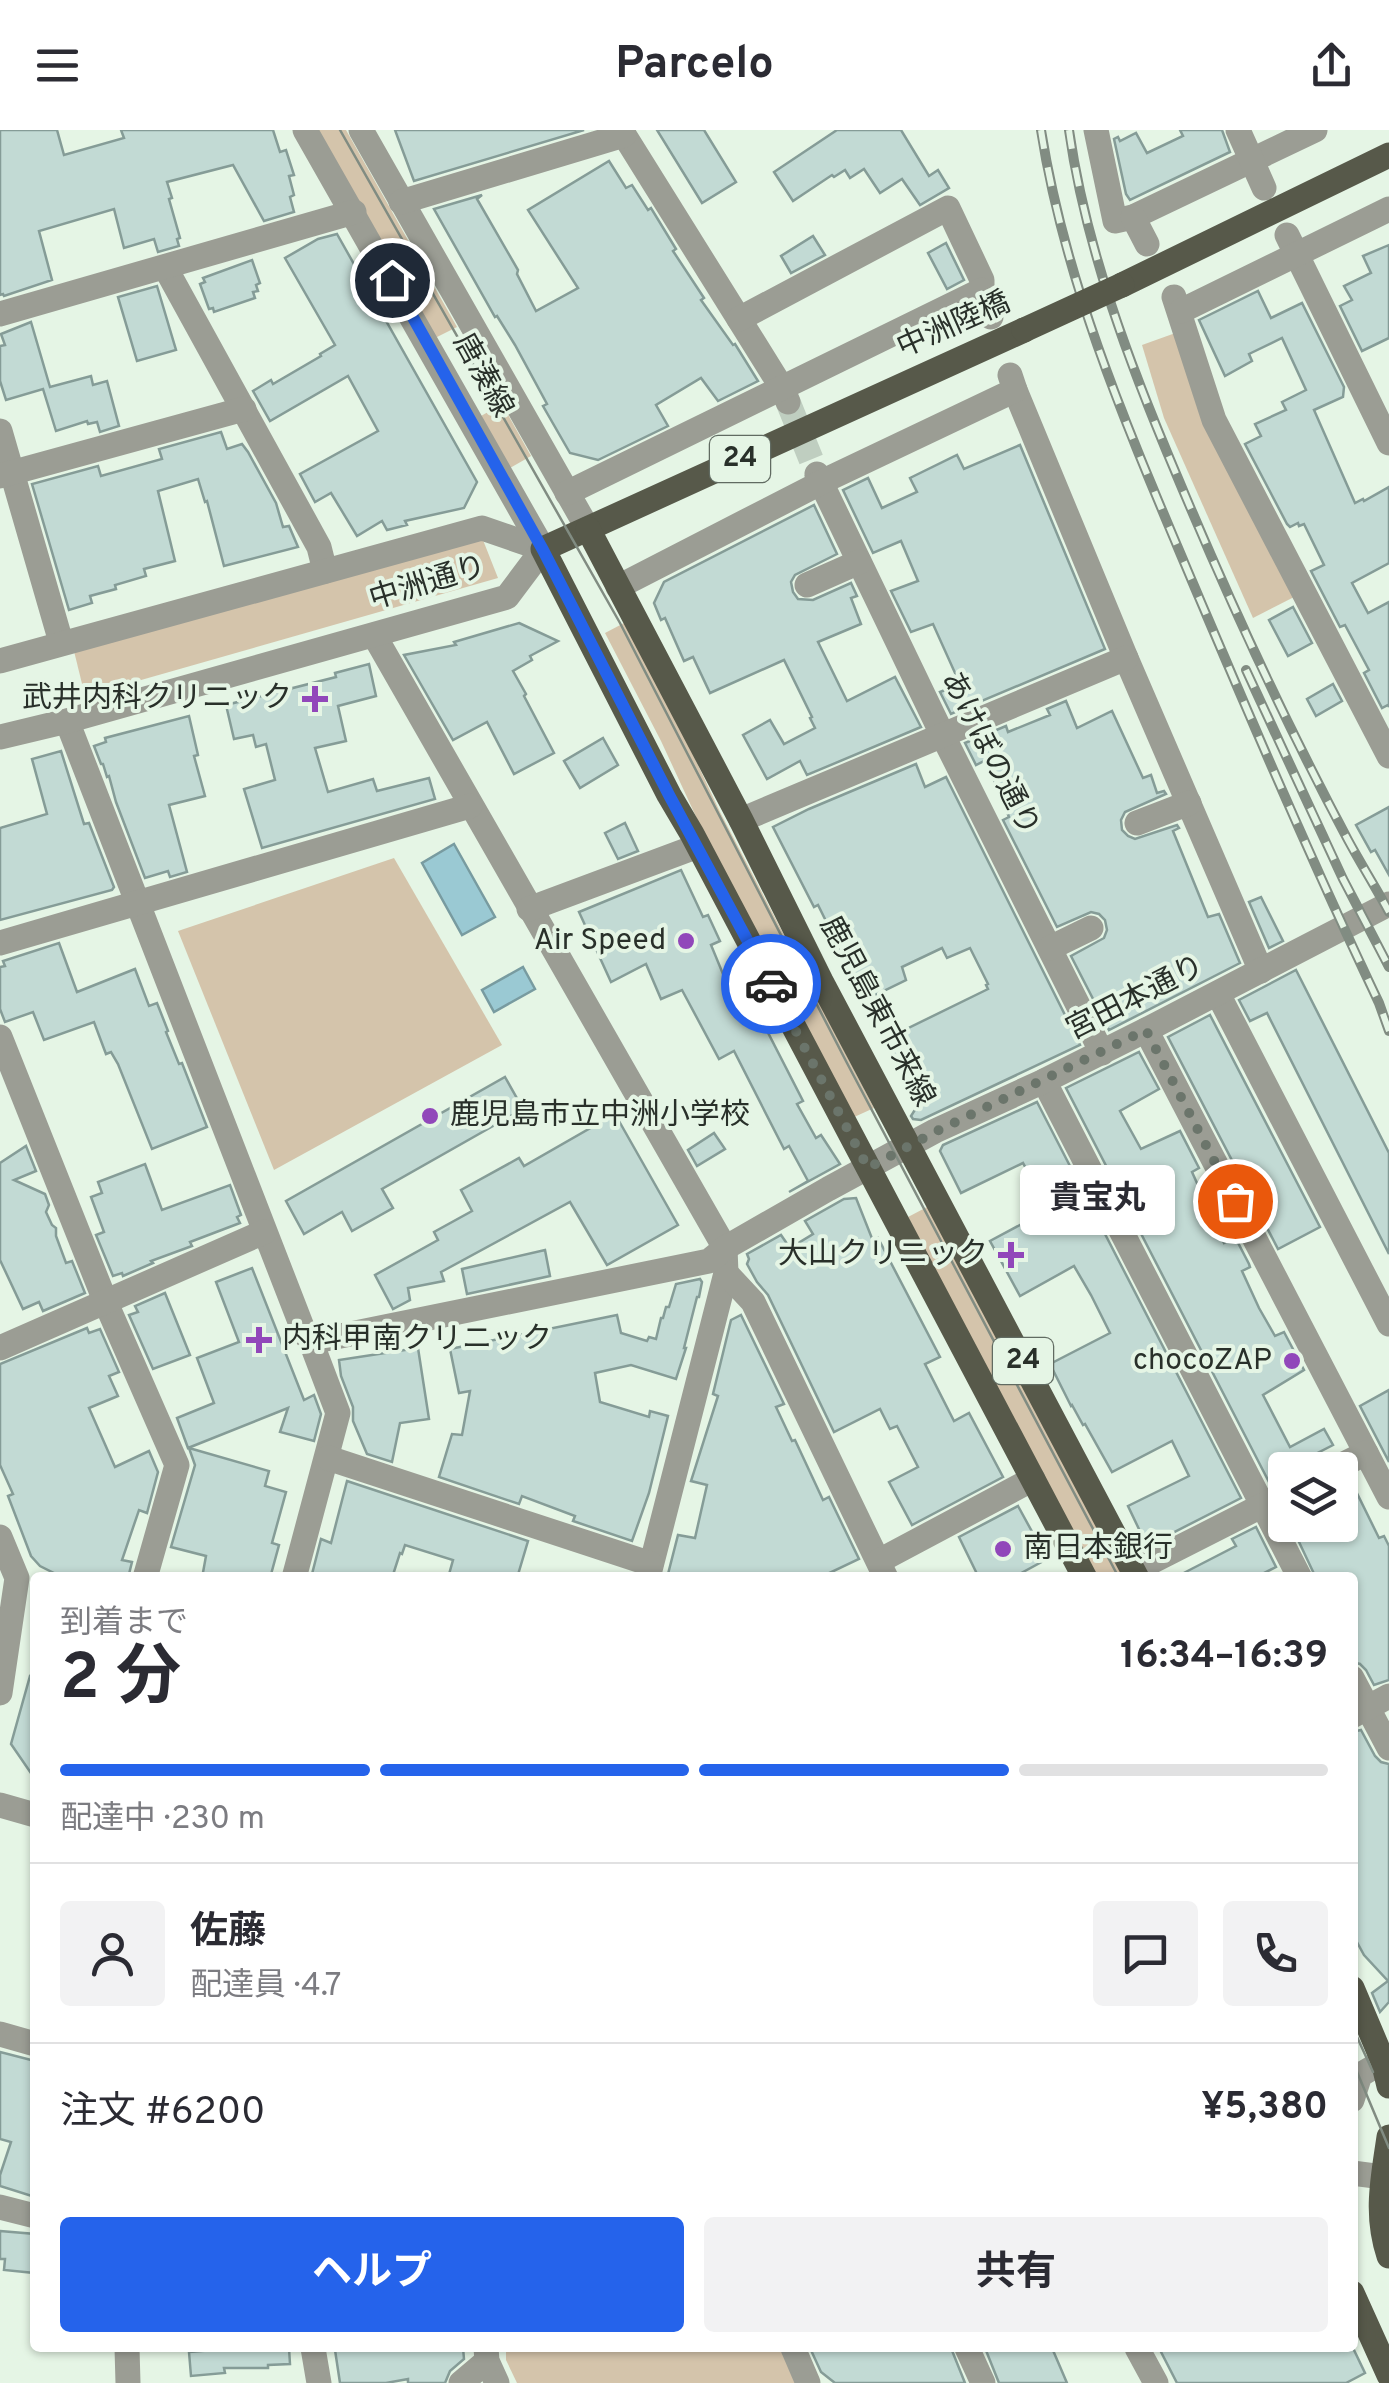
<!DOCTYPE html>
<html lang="ja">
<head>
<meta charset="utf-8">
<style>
  body { margin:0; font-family:Overpass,"Noto Sans JP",sans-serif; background:#f2f2f3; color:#2b2b33; height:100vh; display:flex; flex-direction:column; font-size:38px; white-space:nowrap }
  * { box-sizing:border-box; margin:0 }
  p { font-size:32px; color:#7c7c81 }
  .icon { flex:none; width:55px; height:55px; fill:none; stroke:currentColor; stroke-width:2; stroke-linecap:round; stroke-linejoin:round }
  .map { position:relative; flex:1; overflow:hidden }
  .side { position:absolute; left:30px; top:1442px; width:1328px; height:780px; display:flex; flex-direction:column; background:#fff; border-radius:10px; box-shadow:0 2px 8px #0004 }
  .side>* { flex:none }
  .fabs { position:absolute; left:1268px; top:1322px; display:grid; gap:20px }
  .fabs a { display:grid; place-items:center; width:90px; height:90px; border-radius:10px; background:#fff; box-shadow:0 2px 8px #0004; font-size:50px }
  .pin { position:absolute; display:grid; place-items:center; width:85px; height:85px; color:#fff; margin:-42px; border:5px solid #fff; border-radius:50%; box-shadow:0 2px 10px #0007 }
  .courier { position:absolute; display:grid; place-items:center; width:100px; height:100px; margin:-50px; border:8px solid #2563eb; border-radius:50%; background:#fff; color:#222; box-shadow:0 2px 12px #0007 }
  .bubble { position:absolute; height:70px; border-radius:10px; background:#fff; box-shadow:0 2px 8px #0004; font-size:32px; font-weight:700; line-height:70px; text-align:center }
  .summary em { font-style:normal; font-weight:700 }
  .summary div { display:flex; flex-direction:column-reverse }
  .summary { display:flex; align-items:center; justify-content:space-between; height:170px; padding:0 30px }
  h1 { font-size:65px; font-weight:700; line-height:75px }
  .bar { display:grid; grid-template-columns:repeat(4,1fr); gap:15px 10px; align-content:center; height:120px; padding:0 30px }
  .bar i { height:12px; border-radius:8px; background:#e1e1e2 }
  .bar .active { background:#2563eb }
  .bar p { grid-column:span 4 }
  .line { display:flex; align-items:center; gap:25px; padding:0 30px; border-top:2px solid #e1e1e2 }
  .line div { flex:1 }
  .round { display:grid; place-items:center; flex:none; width:105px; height:105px; border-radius:10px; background:#f2f2f3 }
  .cta { display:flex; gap:20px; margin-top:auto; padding:20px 30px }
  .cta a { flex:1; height:115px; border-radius:10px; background:#2563eb; color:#fff; font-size:40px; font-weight:700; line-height:115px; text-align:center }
  .cta a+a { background:#f2f2f3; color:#2b2b33 }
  header { display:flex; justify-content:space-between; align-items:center; height:130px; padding:0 30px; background:#fff; font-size:45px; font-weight:700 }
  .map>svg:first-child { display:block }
</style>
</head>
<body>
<header><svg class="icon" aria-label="menu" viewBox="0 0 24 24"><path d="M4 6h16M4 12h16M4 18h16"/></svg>Parcelo<svg class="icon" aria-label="share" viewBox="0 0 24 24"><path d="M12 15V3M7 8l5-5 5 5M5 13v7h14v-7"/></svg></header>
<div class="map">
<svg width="1389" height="2253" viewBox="0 0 1389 2253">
  <rect width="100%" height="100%" fill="#e5f5e5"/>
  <g fill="#d4c4ab">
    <path d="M318,0H346L457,197L435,208Z"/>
    <path d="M1181,201L1298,465L1253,488L1164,288L1142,215Z"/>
    <path d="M502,274L531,326L510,338L481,286Z"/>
    <path d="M481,405L498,448L85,566L73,517Z"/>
    <path d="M626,492L682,601L720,682L874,978L852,988L699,693L661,611L605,503Z"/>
    <path d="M394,728L502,915L274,1040L178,801Z"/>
    <path d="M929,1076L1123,1447H1096L908,1087Z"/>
    <path d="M506,2218H783L798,2253H517L506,2230Z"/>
  </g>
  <g fill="#9ac9d3" stroke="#789ba0" stroke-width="2.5">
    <path d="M454,714L495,787L462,805L422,733Z"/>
    <path d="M523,837L535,859L494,882L482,860Z"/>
  </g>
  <g fill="#c2dad4" stroke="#859c97" stroke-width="2.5">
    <path d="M0,0H57L64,25L124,8L121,0H273L280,22L286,20L294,45L289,46L294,65L290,67L294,82L264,91L233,35L167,52L172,68L169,69L180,108L177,109L179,116L158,122L154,109L124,118L114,79L39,101L52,150L4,166L3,164L0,165Z"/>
    <path d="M395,0H584L414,51Z"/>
    <path d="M657,0H704L736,52L702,73Z"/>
    <path d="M837,0H901L929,46L938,40L949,58L920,75L902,49L880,63L864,39L850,48L845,40L834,47L832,45L793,71L774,42Z"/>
    <path d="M1180,0H1222L1230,22L1130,70L1126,64L1114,9L1118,7L1120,11L1136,3L1147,23L1183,6Z"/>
    <path d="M609,31L626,58L632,55L648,80L651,78L676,119L673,121L704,168L701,170L733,215L735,214L758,251L718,271L701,248L656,275L668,296L598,330L570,323L543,276L547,274L515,215L497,186L495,187L434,79L482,65L477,69L518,140L517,144L536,181L578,158L528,80Z"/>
    <path d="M337,104L477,352L464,378L405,391L407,395L387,400L382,391L357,406L331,363L315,372L300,344L378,301L348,246L270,291L253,261L271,250L273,254L321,226L320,224L335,215L285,128L318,109Z"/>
    <path d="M813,106L825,125L791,143L781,126Z"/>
    <path d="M946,113L964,150L947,159L928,123Z"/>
    <path d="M1389,115V208L1362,221L1340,176L1352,170L1344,156L1371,143L1363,126Z"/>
    <path d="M252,130L260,153L256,155L258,161L253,162L255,168L214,182L213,178L209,179L200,154L205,152L203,148Z"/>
    <path d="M157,156L176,220L137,231L118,167Z"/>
    <path d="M1258,161L1271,188L1302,173L1344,257L1343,267L1314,280L1355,373L1363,369L1364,371L1389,357V433L1352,453L1368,483L1389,472V577L1388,575L1382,578L1364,543L1369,540L1345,495L1340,497L1311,441L1324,435L1304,394L1299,396L1298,393L1290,397L1287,394L1245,314L1261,306L1255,294L1286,280L1282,272L1306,260L1282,208L1249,224L1252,231L1225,246L1199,190Z"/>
    <path d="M31,192L50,257L91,246L93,255L107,251L119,296L100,302L97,292L88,294L87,291L56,301L43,259L6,270L0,251V216L5,215L1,204Z"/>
    <path d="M221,302L227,319L242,314L248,322L276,373L283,397L289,396L298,417L224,436L207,371L205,372L198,349L158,361L175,431L144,439L146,446L115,455L116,459L90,466L92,473L69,480L32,354L98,336L101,346L162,329L159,319Z"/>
    <path d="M1020,315L1105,519L951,584L940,562L960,554L933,494L911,502L891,461L918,451L901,411L873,423L843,360L868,348L882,378L917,362L910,348L957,325L964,339Z"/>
    <path d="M814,375L837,424L795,445L791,452L793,462L798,469L813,470L851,453L857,466L851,468L861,494L818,512L847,571L895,547L921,597L807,645L800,631L767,649L743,605L770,590L784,614L815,598L810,588L812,587L784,530L710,563L693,527L684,531L665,488L661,490L654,473L664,452Z"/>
    <path d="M1293,477L1312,513L1288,526L1269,490Z"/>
    <path d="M519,493L558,511L530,526L532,530L513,541L526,564L524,566L554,623L514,644L487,592L453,610L404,525L456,515L454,512Z"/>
    <path d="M369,534L376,566L338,576L346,611L315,618L328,662L373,649L377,661L429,648L435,669L262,718L244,659L275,650L266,614L256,617L253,605L234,609L226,575L336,547L335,543Z"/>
    <path d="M1333,554L1342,571L1316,586L1307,569Z"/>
    <path d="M1066,571L1077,598L1112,581L1143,648L1151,645L1157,663L1164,661L1166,664L1125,682L1121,690L1122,700L1128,706L1135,709L1177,695L1179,698L1173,701L1208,787L1219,784L1240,833L1109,900L1071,826L1104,808L1107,800L1105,790L1099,784L1091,782L1057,797L1003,690L1009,687L986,630L976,635L965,613L1006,596L1008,602L1050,585L1047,579Z"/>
    <path d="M189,586L198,625L194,626L205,666L169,675L187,742L170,747L168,741L145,748L116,672L109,646L107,647L103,634H101L94,616L106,612L105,608Z"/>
    <path d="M603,608L618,635L580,658L564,631Z"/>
    <path d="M61,621L84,694L89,693L114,757L112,760L0,790V698L47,684L32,629Z"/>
    <path d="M916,634L925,657L946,647L1080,915L921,990L913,989L911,986L918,975L886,909L988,859L986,855L988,854L970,818L947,828L942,818L902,837L906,850L865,870L818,775L814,777L773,697L809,679Z"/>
    <path d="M1389,677V745L1375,720L1371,722L1356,695Z"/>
    <path d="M625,693L638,721L618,729L605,703Z"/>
    <path d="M681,740L703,787L708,785L720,811L711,815L730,861L743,854L803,971L797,974L816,1008L821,1005L840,1034L789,1062L808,1051L789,1016L784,1019L734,921L719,929L682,860L661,869L646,834L611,852L579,782Z"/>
    <path d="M1261,767L1283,811L1269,818L1249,772Z"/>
    <path d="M59,813L77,862L135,839L149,876L157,873L168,901L166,902L179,934L182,933L207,997L152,1019L118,934L111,922L106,924L94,892L44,910L33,882L5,892L0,879V837L5,836L3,831Z"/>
    <path d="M1296,840L1389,1023V1124L1267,883L1250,891L1239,870Z"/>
    <path d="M1210,885L1320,1097L1278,1119L1168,907Z"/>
    <path d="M1139,922L1159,959L1120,981L1141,1019L1180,1001L1199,1038L1192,1042L1224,1113L1235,1107L1249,1134L1250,1137L1242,1141L1259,1178L1275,1206L1284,1202L1304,1240L1263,1265L1290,1317L1324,1299L1333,1315L1298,1333L1302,1340H1285V1348L1270,1354L1066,958Z"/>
    <path d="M505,947L523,979L382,1059L393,1078L352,1101L342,1082L304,1104L286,1071Z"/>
    <path d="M1037,972L1241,1368L1147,1416L1128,1376L1189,1346L1172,1311L1112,1342L1085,1294L1083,1295L1072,1275L1071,1276L1050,1234L1110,1203L1091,1165L1074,1136L1020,1166L990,1111L1048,1080L1023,1033L961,1063L940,1021L943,1015Z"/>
    <path d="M615,984L678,1095L607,1135L570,1072L441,1142L444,1151L408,1158L410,1170L393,1179L375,1145L438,1110L434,1102L472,1081L461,1060L519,1028L524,1036Z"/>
    <path d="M714,1003L725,1019L697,1036L688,1020Z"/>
    <path d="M26,1016L36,1041L14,1050L45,1064L49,1075L46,1082L52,1095L56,1098V1106L66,1133L72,1131L85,1163L43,1181L39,1172L23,1179L0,1130V1033Z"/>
    <path d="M145,1034L162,1080L230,1055L241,1085L237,1087L240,1093L190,1112L192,1116L151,1131L153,1133L123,1146L122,1143L113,1146L96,1105L104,1102L91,1067L102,1063L98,1052Z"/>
    <path d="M856,1068L873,1111L878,1108L940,1227L925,1234L954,1291L969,1283L1003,1347L912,1395L889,1352L918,1337L897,1296L890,1299L880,1279L834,1302L768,1165L757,1152L747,1134L749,1129L747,1124L781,1105L790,1118L813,1104L805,1091L844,1069Z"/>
    <path d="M545,1120L550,1146L467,1164L462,1139Z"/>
    <path d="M252,1138L304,1270L314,1265L321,1284L314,1311L280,1302L288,1278L188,1318L177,1288L214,1273L197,1228L239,1212L216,1152Z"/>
    <path d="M700,1149L702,1152L699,1167H697L684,1218H686L676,1249L631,1235L595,1243L600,1272L649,1287L650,1281L668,1286L649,1363L632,1411L573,1391L575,1386L522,1366L519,1374L439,1347L452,1304L462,1305L470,1261L459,1263L450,1219L617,1185L621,1203L647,1211L649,1207L656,1209L661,1188H663L666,1177H669L676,1154Z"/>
    <path d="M165,1163L190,1225L153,1239L129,1185L138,1182L135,1176Z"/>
    <path d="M741,1185L784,1274L776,1277L792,1311L795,1310L823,1370L829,1367L859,1429L819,1448H667L678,1405L695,1408L707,1355L691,1351L718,1266L713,1264L731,1190Z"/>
    <path d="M87,1198L89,1203L100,1199L119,1242L109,1246L118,1266L89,1278L115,1337L149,1321L158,1342L147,1383L139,1380L122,1430L132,1432L128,1448H74L58,1445L40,1436L31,1426L8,1366L13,1364L0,1335V1234Z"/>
    <path d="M418,1218L429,1289L400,1293L392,1332L367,1324L353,1291V1277L341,1246L339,1230Z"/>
    <path d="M1389,1260V1332L1360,1276Z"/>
    <path d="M189,1318L269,1341L265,1356L286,1362L272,1413L279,1415L270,1448H202L206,1426L171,1417L195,1335Z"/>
    <path d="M1350,1349L1379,1408L1384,1406L1389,1416V1550L1374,1555L1366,1540L1360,1534L1352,1532V1448H1316L1291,1395H1340V1354Z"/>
    <path d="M347,1351L528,1411L517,1448H448L453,1430L405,1415L402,1424L400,1423L392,1448H311L321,1409L331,1413Z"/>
    <path d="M1018,1376L1047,1429L1012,1448H979L959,1407Z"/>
    <path d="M1256,1397L1276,1437L1254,1448H1174L1236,1416L1232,1409Z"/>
    <path d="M30,1546L35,1547V1649L11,1614Z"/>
    <path d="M1361,1600L1375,1626L1381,1632L1389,1634V1872L1380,1882L1372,1863L1388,1851L1364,1825L1352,1803V1602Z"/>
    <path d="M0,1922L35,1931V2067L0,2056V2045L11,2012L0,2009Z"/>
    <path d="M0,2101L35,2104V2143L4,2140L5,2129H0Z"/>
    <path d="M225,2218H289L290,2234L268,2235V2238H224L225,2243L191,2246L189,2222L225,2219Z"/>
    <path d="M352,2218H463L464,2229L450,2241L445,2253H408V2249L386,2253H340L335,2220Z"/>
    <path d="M810,2218H951L965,2253H835L821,2242Z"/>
    <path d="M985,2218H1052L1067,2253H999Z"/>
    <path d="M1159,2218H1353L1365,2243L1346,2253H1177Z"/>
  </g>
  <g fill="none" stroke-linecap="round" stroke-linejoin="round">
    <path stroke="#bfcec0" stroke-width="25" stroke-dasharray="25 12" stroke-linecap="butt" d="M788,272L817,344"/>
    <g stroke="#9b9d94" stroke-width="25">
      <path d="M305,0L543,419"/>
      <path d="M361,0L588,399"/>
      <path d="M621,0L782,258L788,272"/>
      <path d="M1096,0L1115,91L1133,87L1315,0"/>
      <path d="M1238,0L1264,58"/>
      <path d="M401,72L624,5"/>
      <path d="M1133,87L1147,114"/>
      <path d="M1287,105L1389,313"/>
      <path d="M165,137L319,417L325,441"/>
      <path d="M1174,167L1214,290L1389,626"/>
      <path d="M1181,181L1389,79"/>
      <path d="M0,184L354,82"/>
      <path d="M739,189L948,78L982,150V160"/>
      <path d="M1015,260L1126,528L1261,841"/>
      <path d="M0,301L61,512"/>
      <path d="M817,344L942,604L1102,923"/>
      <path d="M0,346L244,279"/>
      <path d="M567,363L982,160L991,187"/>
      <path d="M807,455L859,432"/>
      <path d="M618,457L832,347L1015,260L1010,245"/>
      <path d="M374,505L725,1118L726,1143L648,1448"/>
      <path d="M0,531L482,398L543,419"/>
      <path d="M67,591L304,1202L311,1212L338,1283L294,1448"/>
      <path d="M0,607L67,591L507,467L543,419"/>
      <path d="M741,690L1126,528"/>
      <path d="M1137,693L1189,673"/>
      <path d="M529,779L698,716"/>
      <path d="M0,813L470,676"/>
      <path d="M1050,818L1091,798"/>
      <path d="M1218,864L1389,1194"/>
      <path d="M1146,900L1389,1367"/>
      <path d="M0,907L106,1173L177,1335L145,1448"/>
      <path d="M1044,951L1300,1448"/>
      <path d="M726,1143L753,1172L886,1448"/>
      <path d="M311,1212L709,1131L725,1118L828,1059L935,1001L1044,951L1146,900L1389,774"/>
      <path d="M0,1218L264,1102"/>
      <path d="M328,1328L651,1434"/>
      <path d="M1332,1340L1366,1323"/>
      <path d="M0,1407L17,1448L0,1563"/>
      <path d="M879,1431L1033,1349"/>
      <path d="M1133,1441L1285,1364"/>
      <path d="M1352,1548L1389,1618"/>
      <path d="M1352,1586L1389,1566"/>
      <path d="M0,1675L35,1685"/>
      <path d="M0,1904L35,1914"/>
      <path d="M1352,1970L1360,1945L1389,1928"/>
      <path d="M1352,2043L1383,2047"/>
      <path d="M0,2077L35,2086"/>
      <path d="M127,2218L128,2253"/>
      <path d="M313,2218L319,2253"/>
      <path d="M486,2218L487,2231L497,2253"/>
      <path d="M793,2218L808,2253"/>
      <path d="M967,2218L983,2253"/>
      <path d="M1137,2218L1156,2253"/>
      <path d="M461,2253L487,2231"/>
    </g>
    <g stroke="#57594a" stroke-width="25">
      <path d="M1122,155L1389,25"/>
      <path d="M1024,200L543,419L669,665L692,704L1085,1448"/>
      <path d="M588,399L741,690L821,851L1137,1448"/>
      <path d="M1352,1858L1383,1931L1389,1956"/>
      <path d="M1389,2007C1383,2049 1375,2084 1389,2126"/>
      <path d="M1352,2163L1389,2245"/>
    </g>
    <g stroke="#818c82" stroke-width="2.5">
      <path d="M340,0L620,493L847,933L1119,1448"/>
      <path d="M1352,1896L1373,1942"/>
      <path d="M1352,1930L1389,2018"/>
    </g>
    <g stroke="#818c82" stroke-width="10">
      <g id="rail">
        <path d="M1041,0C1066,159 1130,304 1192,451C1252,592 1313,734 1379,873L1389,901"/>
        <path d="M1069,0C1086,120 1130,235 1177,346C1229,470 1285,592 1348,710C1361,734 1376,758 1389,782"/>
        <path d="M1246,540L1343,749L1389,837"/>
      </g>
    </g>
    <use href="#rail" stroke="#e5f5e5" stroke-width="6" stroke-dasharray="19" stroke-linecap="butt"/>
    <path stroke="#57594a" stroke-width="25" d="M1024,200L1122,155"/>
  </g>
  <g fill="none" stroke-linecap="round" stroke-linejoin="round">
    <path stroke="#6b756b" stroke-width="10" stroke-dasharray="0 18" d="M771,854L868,1038L935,1002L1146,900L1235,1071"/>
    <path stroke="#2563eb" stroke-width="12" d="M392,150L543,420L669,665L771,854"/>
  </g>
  <g fill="#9147ba" stroke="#e5f5e5" stroke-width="4">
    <path d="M310 554h10v10h10v10h-10v10h-10v-10h-10v-10h10z"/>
    <circle cx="686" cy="811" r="10"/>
    <circle cx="430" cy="986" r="10"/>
    <path d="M1006 1110h10v10h10v10h-10v10h-10v-10h-10v-10h10z"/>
    <path d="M254 1195h10v10h10v10h-10v10h-10v-10h-10v-10h10z"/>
    <circle cx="1292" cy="1231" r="10"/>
    <circle cx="1003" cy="1419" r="10"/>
  </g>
  <g text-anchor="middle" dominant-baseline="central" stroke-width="8" stroke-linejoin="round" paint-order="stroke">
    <g fill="#e5f5e5" stroke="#616b62" stroke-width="2.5">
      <rect x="710" y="306" width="60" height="46" rx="8"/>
      <rect x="993" y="1208" width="60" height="46" rx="8"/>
    </g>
    <g font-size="28" font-weight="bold" fill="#29302a">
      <text x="740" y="329">24</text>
      <text x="1023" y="1231">24</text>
    </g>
    <g font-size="30" fill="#29302a" stroke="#e5f5e5">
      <text transform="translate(954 196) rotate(-24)">中洲陸橋</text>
      <text transform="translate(482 246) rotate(61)">唐湊線</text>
      <text transform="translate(428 454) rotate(-17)">中洲通り</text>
      <text transform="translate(989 624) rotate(63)">あけぼの通り</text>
      <text transform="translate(1136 869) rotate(-27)">宮田本通り</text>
      <text transform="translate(876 882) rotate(62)">鹿児島東市来線</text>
    </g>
    <g font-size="30" fill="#29302a" stroke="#e5f5e5" text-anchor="end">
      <text x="292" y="569">武井内科クリニック</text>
      <text x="666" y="811">Air Speed</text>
      <text x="450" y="986" text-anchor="start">鹿児島市立中洲小学校</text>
      <text x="988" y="1125">大山クリニック</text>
      <text x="282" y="1210" text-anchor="start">内科甲南クリニック</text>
      <text x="1272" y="1231">chocoZAP</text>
      <text x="1023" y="1419" text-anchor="start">南日本銀行</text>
    </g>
  </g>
</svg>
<div class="fabs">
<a><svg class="icon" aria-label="layers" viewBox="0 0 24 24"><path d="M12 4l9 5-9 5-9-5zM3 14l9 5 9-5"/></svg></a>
</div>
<div class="pin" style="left:1235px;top:1071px;background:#ea580c"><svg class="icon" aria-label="bag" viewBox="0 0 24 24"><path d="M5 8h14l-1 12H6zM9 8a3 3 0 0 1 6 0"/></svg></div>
<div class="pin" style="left:392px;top:150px;background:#1f2937"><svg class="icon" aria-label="home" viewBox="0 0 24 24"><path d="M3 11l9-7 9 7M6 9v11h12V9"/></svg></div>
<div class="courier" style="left:771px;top:854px"><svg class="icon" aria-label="car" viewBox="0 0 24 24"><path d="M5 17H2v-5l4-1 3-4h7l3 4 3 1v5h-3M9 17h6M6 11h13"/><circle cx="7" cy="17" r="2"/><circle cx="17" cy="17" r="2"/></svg></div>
<div class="bubble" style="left:1020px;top:1035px;width:155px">貴宝丸</div>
<section class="side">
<div class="summary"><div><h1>2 分</h1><p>到着まで</p></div><em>16:34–16:39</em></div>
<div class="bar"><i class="active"></i><i class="active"></i><i class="active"></i><i></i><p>配達中 · 230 m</p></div>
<div class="line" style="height:180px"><a class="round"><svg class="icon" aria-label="person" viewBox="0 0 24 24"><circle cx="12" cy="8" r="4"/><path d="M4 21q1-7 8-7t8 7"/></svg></a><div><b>佐藤</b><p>配達員 · 4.7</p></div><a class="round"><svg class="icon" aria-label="chat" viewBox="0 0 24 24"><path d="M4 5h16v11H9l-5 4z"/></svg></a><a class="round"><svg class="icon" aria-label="phone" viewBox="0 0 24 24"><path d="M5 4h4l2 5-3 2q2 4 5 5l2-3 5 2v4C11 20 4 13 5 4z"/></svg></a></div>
<div class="line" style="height:130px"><div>注文 #6200</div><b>¥5,380</b></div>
<div class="cta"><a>ヘルプ</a><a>共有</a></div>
</section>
</div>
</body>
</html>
